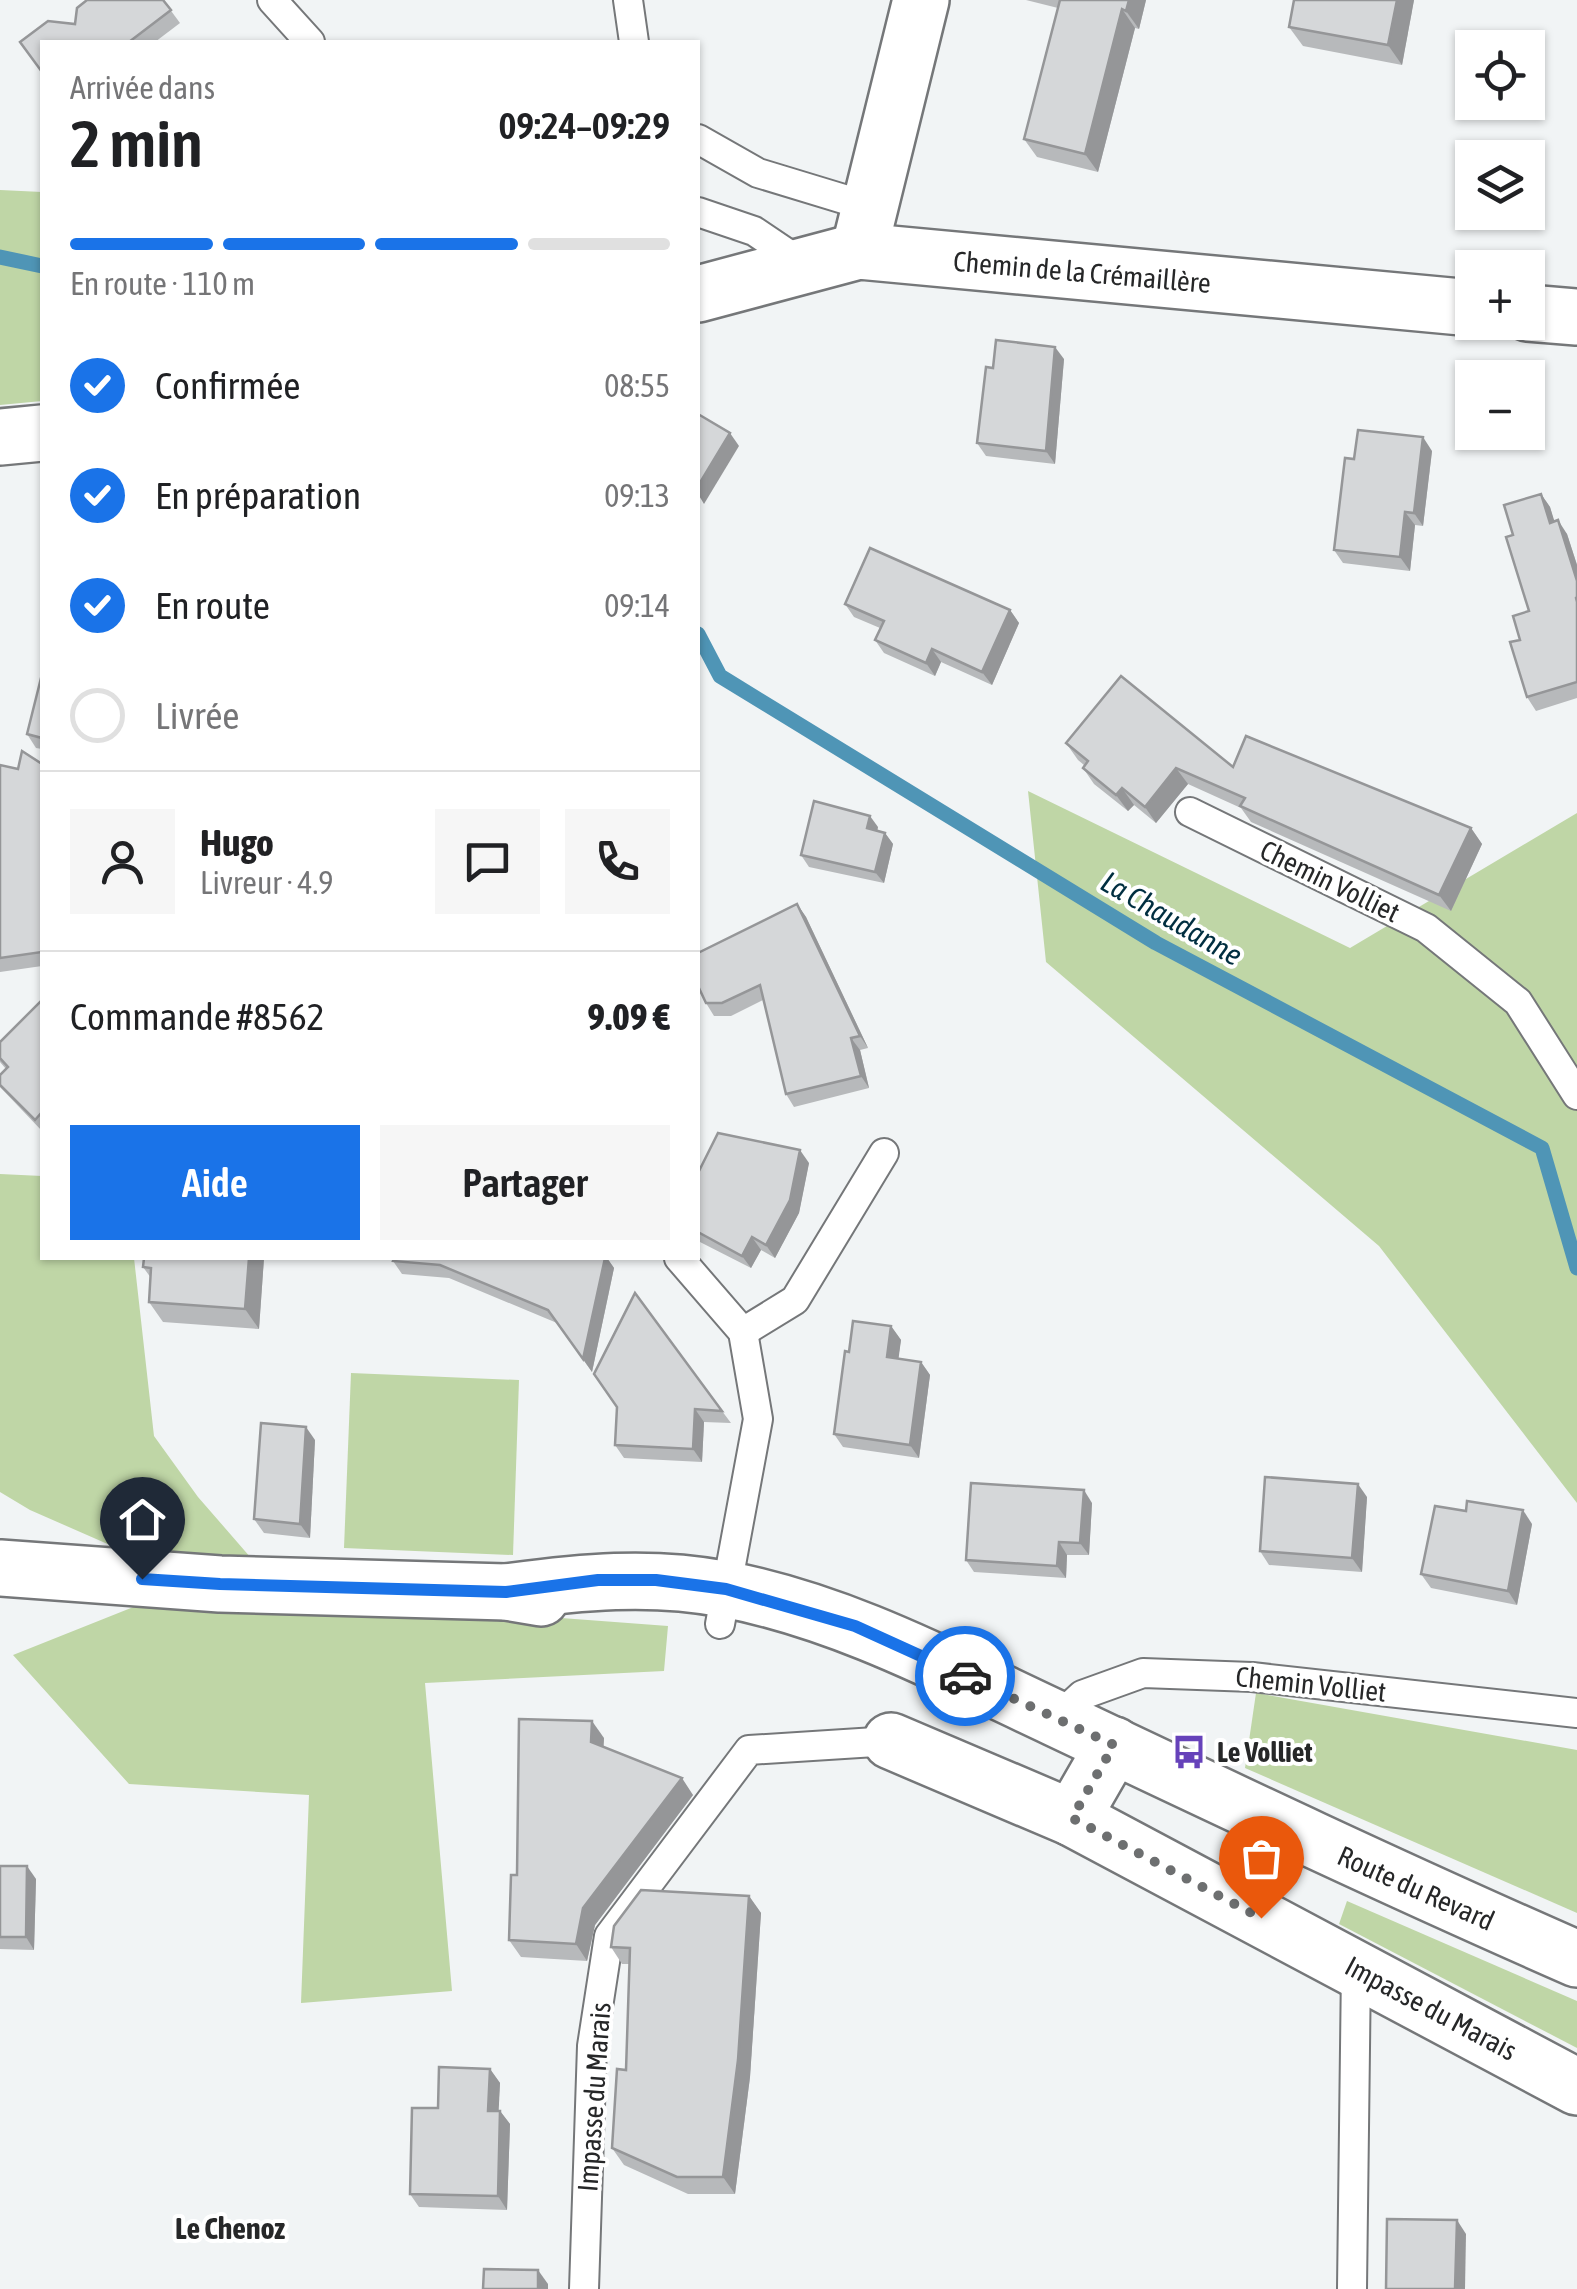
<!DOCTYPE html>
<html lang="fr">
<head>
<meta charset="utf-8">
<style>
  body { margin:0; font-family:"Asap Condensed",sans-serif; background:#f6f6f6; color:#202124; height:100vh; display:flex; flex-direction:column; font-size:38px; white-space:nowrap }
  * { box-sizing:border-box; margin:0 }
  p { font-size:32px; color:#757577 }
  .icon { flex:none; width:55px; height:55px; fill:none; stroke:currentColor; stroke-width:2; stroke-linecap:round; stroke-linejoin:round }
  .map { position:relative; flex:1; overflow:hidden }
  .panel { position:absolute; left:40px; top:40px; width:660px; height:1220px; display:flex; flex-direction:column; background:#fff; border-radius:0px; box-shadow:0 2px 8px #0004 }
  .panel>* { flex:none }
  .fabs { position:absolute; left:1455px; top:30px; display:grid; gap:20px }
  .fabs a { display:grid; place-items:center; width:90px; height:90px; border-radius:0px; background:#fff; box-shadow:0 2px 8px #0004; font-size:50px }
  .pin { position:absolute; display:grid; place-items:center; width:85px; height:85px; color:#fff; margin:-102px -42px; border-radius:50% 50% 50% 0; rotate:-45deg; box-shadow:0 0 10px #0007 }
  .pin .icon { rotate:45deg }
  .courier { position:absolute; display:grid; place-items:center; width:100px; height:100px; margin:-50px; border:8px solid #1a73e8; border-radius:50%; background:#fff; color:#222; box-shadow:0 2px 12px #0007 }
  .summary em { font-style:normal; font-weight:600 }
  .summary div { display:flex; flex-direction:column-reverse }
  .summary { display:flex; align-items:center; justify-content:space-between; height:170px; padding:0 30px }
  h1 { font-size:65px; font-weight:600; line-height:75px }
  .bar { display:grid; grid-template-columns:repeat(4,1fr); gap:15px 10px; align-content:center; height:120px; padding:0 30px }
  .bar i { height:12px; border-radius:8px; background:#e0e0e0 }
  .bar .on { background:#1a73e8 }
  .bar p { grid-column:span 4 }
  .line { display:flex; align-items:center; gap:25px; padding:0 30px; border-top:2px solid #e0e0e0 }
  .line div { flex:1 }
  .round { display:grid; place-items:center; flex:none; width:105px; height:105px; border-radius:0px; background:#f6f6f6 }
  ol { padding:0 30px; list-style:none }
  li { display:flex; align-items:center; gap:30px; height:110px }
  li p { margin-inline-start:auto }
  li .icon { padding:10px; border-radius:50%; background:#1a73e8; color:#fff; stroke-width:4 }
  li:last-child { color:#757577 }
  li i { width:55px; height:55px; border:5px solid #e0e0e0; border-radius:50% }
  .cta { display:flex; gap:20px; margin-top:auto; padding:20px 30px }
  .cta a { flex:1; height:115px; border-radius:0px; background:#1a73e8; color:#fff; font-size:40px; font-weight:600; line-height:115px; text-align:center }
  .cta a+a { background:#f6f6f6; color:#202124 }
  .map>svg:first-child { display:block }
</style>
</head>
<body>
<div class="map">
<svg width="1577" height="2289" viewBox="0 0 1577 2289">
  <rect width="100%" height="100%" fill="#f1f4f5"/>
  <g fill="#bfd6a6">
    <path d="M0,190L42,192V401L0,405Z"/>
    <path d="M1028,791L1350,948L1577,813V1503L1379,1246L1046,962Z"/>
    <path d="M0,1174L42,1176V1258H134L154,1436L198,1497L285,1597L668,1626L664,1671L425,1683L452,1991L301,2003L309,1795L129,1784L13,1655L156,1598L160,1567L30,1510L0,1492Z"/>
    <path d="M351,1373L519,1380L513,1555L344,1548Z"/>
    <path d="M1256,1693L1577,1750V1913L1245,1768Z"/>
    <path d="M1347,1901L1577,2001V2048L1339,1924Z"/>
  </g>
  <g fill="none" stroke-linecap="round" stroke-linejoin="round">
    <g stroke="#4f95b6" stroke-width="15">
      <path d="M0,257L42,266"/>
      <path d="M698,634L720,676L1156,943L1542,1148L1577,1268"/>
    </g>
    <g stroke="#757779" stroke-width="32">
      <g id="lane">
        <path d="M272,0L310,42"/>
        <path d="M628,0L634,42"/>
        <path d="M698,139L758,173L870,207"/>
        <path d="M698,212L754,231L803,264"/>
        <path d="M1190,812L1426,928L1518,1002L1577,1095"/>
        <path d="M679,1258L743,1332L758,1419L720,1624"/>
        <path d="M743,1332L795,1300L884,1153"/>
        <path d="M1056,1719L1082,1695L1143,1673L1252,1677L1577,1713"/>
        <path d="M584,2289L592,2046L609,1936L749,1750L891,1741"/>
        <path d="M1352,2289L1356,1968"/>
      </g>
    </g>
    <g stroke="#757779" stroke-width="60">
      <g id="street">
        <path d="M859,251L921,0"/>
        <path d="M698,294L859,251L1472,308"/>
        <path d="M1528,313L1577,317"/>
        <path d="M0,437L42,433"/>
        <path d="M891,1741L1072,1818L1114,1745"/>
        <path d="M1072,1818L1577,2087"/>
      </g>
    </g>
    <g stroke="#757779" stroke-width="60">
      <g id="secondary">
        <path d="M0,1568L220,1584L506,1592L541,1598"/>
        <path d="M506,1592C580,1582 650,1575 724,1589C841,1611 948,1668 1055,1718C1228,1800 1401,1882 1577,1959"/>
      </g>
    </g>
    <use href="#lane" stroke="#fff" stroke-width="28"/>
    <use href="#street" stroke="#fff" stroke-width="55"/>
    <use href="#secondary" stroke="#fff" stroke-width="55"/>
  </g>
  <g fill="#b7b9bb">
    <path d="M163,0L180,23L155,42H42L75,24Z"/>
    <path d="M1026,0H1146L1139,29L1135,28L1098,172L1037,157L1024,139L1058,8Z"/>
    <path d="M1414,0L1402,65L1303,46L1289,27Z"/>
    <path d="M1064,359L1055,464L986,456L977,443L993,368Z"/>
    <path d="M1432,451L1423,526L1415,525L1410,571L1343,563L1334,550L1354,459Z"/>
    <path d="M1541,494L1550,507L1554,522L1567,534L1577,565V698L1536,711L1527,697L1520,640L1529,611L1513,535Z"/>
    <path d="M845,604L1010,610L1019,623L992,685L941,662L935,676L884,653L875,640L880,628L854,617Z"/>
    <path d="M42,674V749L36,748L27,734Z"/>
    <path d="M1066,743L1233,767L1471,828L1482,844L1451,911L1251,822L1241,808L1188,784L1156,823L1134,805L1128,811L1094,784L1083,768L1084,765L1078,760Z"/>
    <path d="M42,764V966L0,972V765L18,769Z"/>
    <path d="M878,827L877,831L885,833L893,844L884,883L809,867L801,855Z"/>
    <path d="M797,904L806,917L868,1048L860,1050L869,1088L794,1107L786,1094L763,1000L731,1016H714L706,1003Z"/>
    <path d="M42,1000V1131L0,1087V1075L6,1069L0,1062V1042Z"/>
    <path d="M809,1163L799,1213L775,1258L761,1250L751,1268L698,1241V1173Z"/>
    <path d="M144,1258H264L259,1329L163,1322L149,1302L151,1278L143,1267Z"/>
    <path d="M394,1258H607L614,1268L592,1372L557,1323L449,1278L402,1274L393,1261Z"/>
    <path d="M891,1326L901,1340L898,1358L921,1362L930,1375L919,1458L843,1447L834,1434L849,1352Z"/>
    <path d="M594,1374L722,1411L731,1423L704,1422L702,1462L624,1458L615,1445L617,1407Z"/>
    <path d="M315,1440L310,1538L264,1533L254,1519Z"/>
    <path d="M1367,1497L1362,1572L1269,1565L1260,1551Z"/>
    <path d="M1092,1503L1089,1555H1067L1066,1578L974,1572L966,1560Z"/>
    <path d="M1532,1524L1517,1605L1431,1588L1421,1574Z"/>
    <path d="M604,1738L603,1747L693,1795L595,1925L587,1961L521,1957L509,1940L517,1875Z"/>
    <path d="M0,1866L36,1879L34,1950L0,1949Z"/>
    <path d="M749,1896L761,1913L750,2077L735,2194H688L624,2165L612,2148L626,2070L630,1964H622L611,1947Z"/>
    <path d="M490,2069L500,2083L498,2111H500L510,2124L507,2210L419,2207L410,2194L438,2108Z"/>
  </g>
  <g fill="#959698">
    <path d="M1129,0H1146L1139,29L1126,11Z"/>
    <path d="M1397,0H1414L1402,65L1388,45Z"/>
    <path d="M1122,9L1135,28L1098,172L1085,154Z"/>
    <path d="M1055,347L1064,359L1055,464L1046,451Z"/>
    <path d="M730,433L739,446L704,504L698,494V486Z"/>
    <path d="M1423,437L1432,451L1423,526L1414,513Z"/>
    <path d="M1541,494L1550,507L1559,536L1550,523Z"/>
    <path d="M1405,512L1415,525L1410,571L1400,557Z"/>
    <path d="M1558,520L1567,534L1577,565V581Z"/>
    <path d="M1010,610L1019,623L992,685L982,672Z"/>
    <path d="M932,649L941,662L935,676L926,663Z"/>
    <path d="M1176,768L1188,784L1156,823L1145,807Z"/>
    <path d="M1122,788L1134,805L1128,811L1116,795Z"/>
    <path d="M870,816L878,827L875,840L867,828Z"/>
    <path d="M1471,828L1482,844L1451,911L1439,895Z"/>
    <path d="M885,833L893,844L884,883L875,872Z"/>
    <path d="M797,904L806,917L868,1048L860,1036Z"/>
    <path d="M851,1038L860,1050L869,1088L861,1076Z"/>
    <path d="M800,1150L809,1163L799,1213L775,1258L766,1245Z"/>
    <path d="M752,1237L761,1250L751,1268L742,1256Z"/>
    <path d="M249,1258H264L259,1329L245,1309Z"/>
    <path d="M605,1258H607L614,1268L592,1372L583,1359Z"/>
    <path d="M891,1326L901,1340L897,1370L887,1357Z"/>
    <path d="M921,1362L930,1375L919,1458L910,1445Z"/>
    <path d="M695,1409L704,1422L702,1462L693,1449Z"/>
    <path d="M306,1427L315,1440L310,1538L300,1524Z"/>
    <path d="M1358,1484L1367,1497L1362,1572L1352,1558Z"/>
    <path d="M1084,1490L1092,1503L1089,1555L1080,1543Z"/>
    <path d="M1523,1510L1532,1524L1517,1605L1508,1591Z"/>
    <path d="M1059,1542L1067,1555L1066,1578L1057,1566Z"/>
    <path d="M592,1721L604,1738L603,1759L591,1742Z"/>
    <path d="M682,1778L693,1795L595,1925L587,1961L576,1944L583,1908Z"/>
    <path d="M27,1866L36,1879L34,1950L26,1937Z"/>
    <path d="M749,1896L761,1913L750,2077L735,2194L723,2177Z"/>
    <path d="M490,2069L500,2083L498,2124L488,2111Z"/>
    <path d="M500,2111L510,2124L507,2210L498,2196Z"/>
    <path d="M1457,2220L1466,2234L1465,2289H1455Z"/>
    <path d="M538,2270L548,2284V2289H538Z"/>
  </g>
  <g fill="#d5d7d9" stroke="#959698" stroke-width="2.5">
    <path d="M87,0H163L171,10L129,42H42V72L20,42L48,21L75,24L77,8Z"/>
    <path d="M1060,0H1129L1126,11L1122,9L1085,154L1024,139Z"/>
    <path d="M1294,0H1397L1388,45L1289,27Z"/>
    <path d="M996,340L1055,347L1046,451L977,443L986,367L993,368Z"/>
    <path d="M698,414L730,433L698,486Z"/>
    <path d="M1358,430L1423,437L1414,513L1405,512L1400,557L1334,550L1345,458L1354,459Z"/>
    <path d="M1541,494L1550,523L1558,520L1577,581V597L1576,598L1577,602V682L1527,697L1510,642L1520,640L1513,616L1529,611L1506,537L1513,535L1504,505Z"/>
    <path d="M870,548L1010,610L982,672L932,649L926,663L875,640L884,621L845,604Z"/>
    <path d="M42,674V738L27,734Z"/>
    <path d="M1121,676L1233,767L1246,736L1471,828L1439,895L1240,806L1245,798L1176,768L1145,807L1122,788L1116,795L1083,768L1088,761L1066,743Z"/>
    <path d="M22,751L42,764V952L0,958V765L18,769Z"/>
    <path d="M814,801L870,816L867,828L885,833L875,872L801,855Z"/>
    <path d="M797,904L860,1036L851,1038L861,1076L786,1094L760,985L722,1003H706L698,986V953Z"/>
    <path d="M42,1000V1112L35,1120L0,1085V1075L8,1067L0,1058V1042Z"/>
    <path d="M718,1133L800,1150L790,1200L766,1245L752,1237L742,1256L698,1232V1173Z"/>
    <path d="M144,1258H249L245,1309L149,1302L151,1268L143,1267Z"/>
    <path d="M394,1258H605L583,1359L548,1310L440,1265L393,1261Z"/>
    <path d="M635,1293L722,1411L695,1409L693,1449L615,1445L617,1407L594,1374Z"/>
    <path d="M853,1321L891,1326L887,1357L921,1362L910,1445L834,1434L845,1351L849,1352Z"/>
    <path d="M261,1423L306,1427L300,1524L254,1519Z"/>
    <path d="M1265,1477L1358,1484L1352,1558L1260,1551Z"/>
    <path d="M971,1483L1084,1490L1080,1543L1059,1542L1057,1566L966,1560Z"/>
    <path d="M1467,1501L1523,1510L1508,1591L1421,1574L1435,1506L1466,1511Z"/>
    <path d="M519,1719L592,1721L591,1742L682,1778L583,1908L576,1944L509,1940L511,1875H517Z"/>
    <path d="M0,1866H27L26,1937H0Z"/>
    <path d="M641,1890L749,1896L738,2060L723,2177H677L612,2148L617,2069L626,2070L630,1948L611,1947L614,1926Z"/>
    <path d="M439,2067L490,2069L488,2111H500L498,2196L410,2194L412,2108H438Z"/>
    <path d="M1387,2219L1457,2220L1455,2289H1386Z"/>
    <path d="M484,2269L538,2270V2289H483Z"/>
  </g>
  <g fill="none" stroke-linecap="round" stroke-linejoin="round">
    <path stroke="#6d6f70" stroke-width="10" stroke-dasharray="0 18" d="M965,1676L1114,1745L1072,1818L1261,1918"/>
    <path stroke="#1a73e8" stroke-width="12" d="M142,1579L220,1584L506,1592L598,1580H656L726,1589L855,1626L965,1676"/>
  </g>
  <defs>
    <g id="bus-bare" transform="scale(2.7)"><path d="M-5-6H5V4H4V6H2V4H-2V6H-4V4H-5ZM-3.5-4V0h7V-4ZM-3.5 1.2v1.5H-2V1.2ZM2 1.2v1.5H3.5V1.2Z" fill="#6642ba" stroke="#fff" stroke-width="2.5" paint-order="stroke"/></g>
  </defs>
  <g fill-rule="evenodd">
    <use href="#bus-bare" x="1189" y="1752"/>
  </g>
  <g text-anchor="middle" dominant-baseline="central" stroke-width="8" stroke-linejoin="round" paint-order="stroke">
    <g font-size="28" fill="#262728" stroke="#fff">
      <text transform="translate(1082 272) rotate(5)">Chemin de la Crémaillère</text>
      <text transform="translate(1330 881) rotate(26)">Chemin Volliet</text>
      <text transform="translate(1311 1684) rotate(6)">Chemin Volliet</text>
      <text transform="translate(1416 1888) rotate(24)">Route du Revard</text>
      <text transform="translate(1431 2008) rotate(28)">Impasse du Marais</text>
      <text transform="translate(594 2097) rotate(-86)">Impasse du Marais</text>
    </g>
    <g font-size="28" font-weight="bold" fill="#262728" stroke="#fff" text-anchor="start">
      <text x="1217" y="1752">Le Volliet</text>
    </g>
    <g font-size="30" font-style="italic" fill="#002e40" stroke="#fff">
      <text transform="translate(1172 918) rotate(30)">La Chaudanne</text>
    </g>
    <g font-size="30" font-weight="bold" fill="#262728" stroke="#fff">
      <text x="230" y="2228">Le Chenoz</text>
    </g>
  </g>
</svg>
<div class="fabs">
<a><svg class="icon" aria-label="locate" viewBox="0 0 24 24"><circle cx="12" cy="12" r="6"/><path d="M12 2v4M12 18v4M2 12h4M18 12h4"/></svg></a>
<a><svg class="icon" aria-label="layers" viewBox="0 0 24 24"><path d="M12 4l9 5-9 5-9-5zM3 14l9 5 9-5"/></svg></a>
<a>+</a>
<a>−</a>
</div>
<div class="pin" style="left:1261px;top:1918px;background:#ea580c"><svg class="icon" aria-label="bag" viewBox="0 0 24 24"><path d="M5 8h14l-1 12H6zM9 8a3 3 0 0 1 6 0"/></svg></div>
<div class="pin" style="left:142px;top:1579px;background:#1f2937"><svg class="icon" aria-label="home" viewBox="0 0 24 24"><path d="M3 11l9-7 9 7M6 9v11h12V9"/></svg></div>
<div class="courier" style="left:965px;top:1676px"><svg class="icon" aria-label="car" viewBox="0 0 24 24"><path d="M5 17H2v-5l4-1 3-4h7l3 4 3 1v5h-3M9 17h6M6 11h13"/><circle cx="7" cy="17" r="2"/><circle cx="17" cy="17" r="2"/></svg></div>
<section class="panel">
<div class="summary"><div><h1>2 min</h1><p>Arrivée dans</p></div><em>09:24–09:29</em></div>
<div class="bar"><i class="on"></i><i class="on"></i><i class="on"></i><i></i><p>En route · 110 m</p></div>
<ol>
<li><svg class="icon" aria-label="check" viewBox="0 0 24 24"><path d="M5 12l5 5 9-10"/></svg>Confirmée<p>08:55</p></li>
<li><svg class="icon" aria-label="check" viewBox="0 0 24 24"><path d="M5 12l5 5 9-10"/></svg>En préparation<p>09:13</p></li>
<li><svg class="icon" aria-label="check" viewBox="0 0 24 24"><path d="M5 12l5 5 9-10"/></svg>En route<p>09:14</p></li>
<li><i></i>Livrée</li>
</ol>
<div class="line" style="height:180px"><a class="round"><svg class="icon" aria-label="person" viewBox="0 0 24 24"><circle cx="12" cy="8" r="4"/><path d="M4 21q1-7 8-7t8 7"/></svg></a><div><b>Hugo</b><p>Livreur · 4.9</p></div><a class="round"><svg class="icon" aria-label="chat" viewBox="0 0 24 24"><path d="M4 5h16v11H9l-5 4z"/></svg></a><a class="round"><svg class="icon" aria-label="phone" viewBox="0 0 24 24"><path d="M5 4h4l2 5-3 2q2 4 5 5l2-3 5 2v4C11 20 4 13 5 4z"/></svg></a></div>
<div class="line" style="height:130px"><div>Commande #8562</div><b>9.09 €</b></div>
<div class="cta"><a>Aide</a><a>Partager</a></div>
</section>
</div>
</body>
</html>
